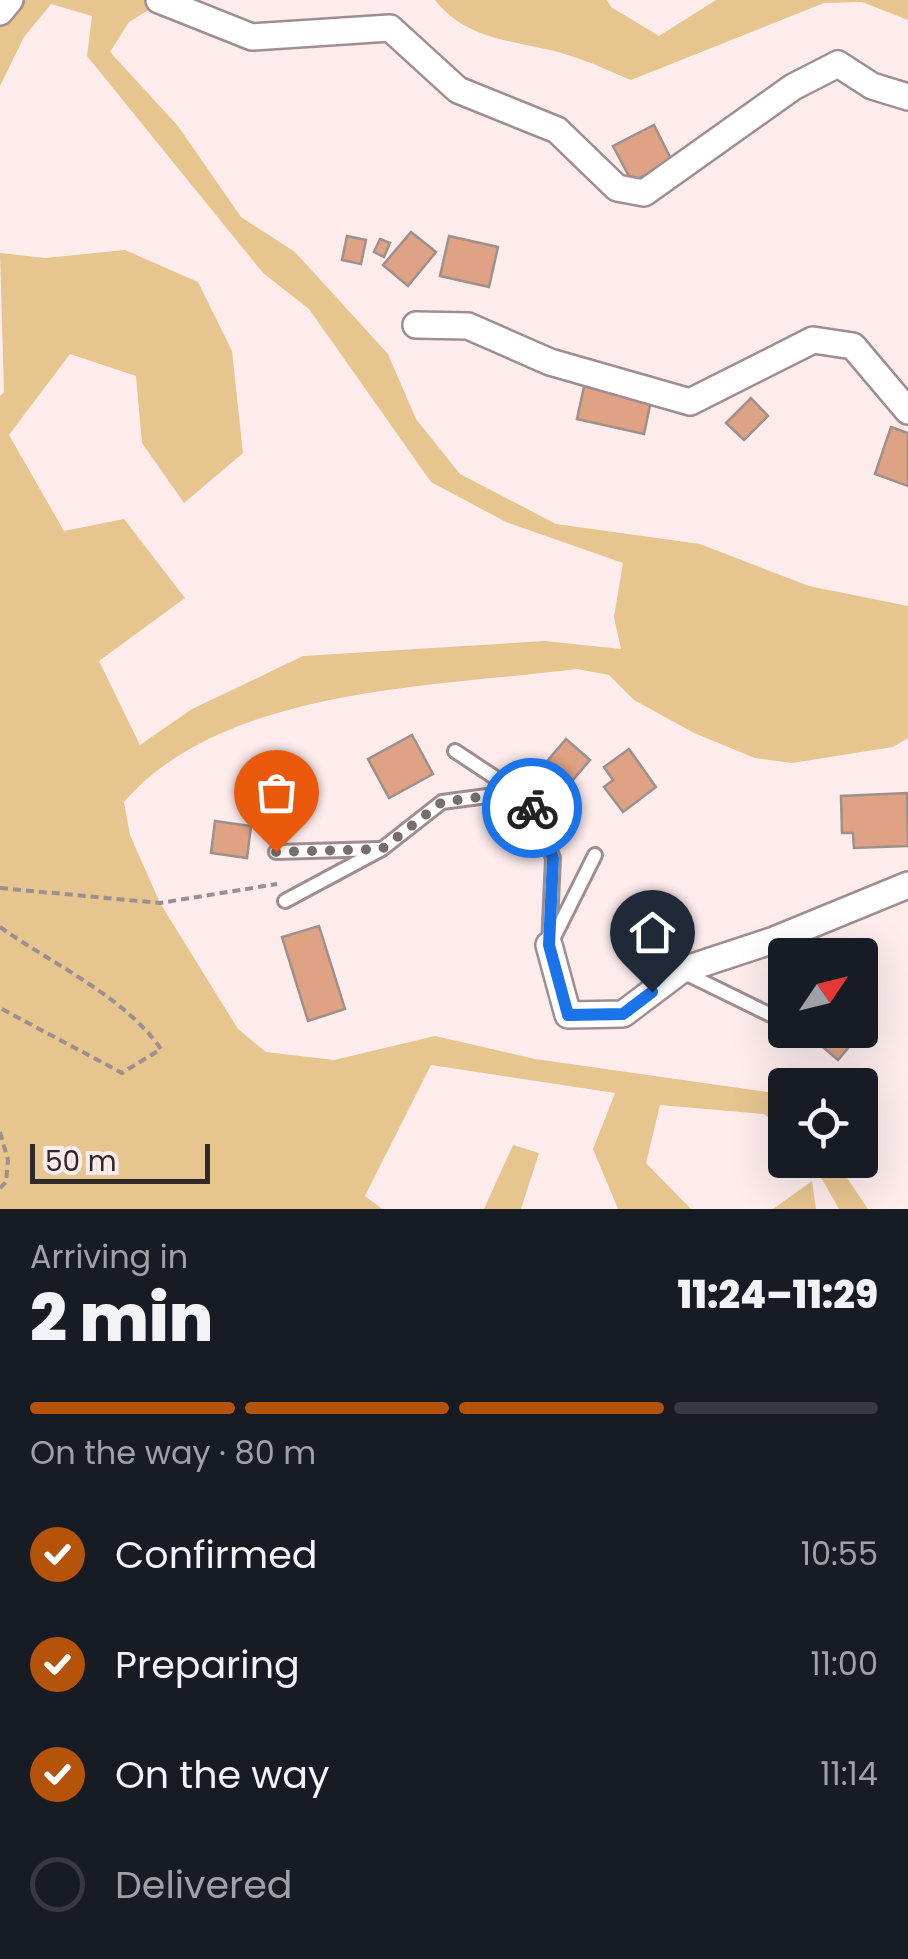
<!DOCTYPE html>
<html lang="en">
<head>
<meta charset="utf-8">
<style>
  body { margin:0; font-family:Poppins,sans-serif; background:#20242c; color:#f1f3f6; height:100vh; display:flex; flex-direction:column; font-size:38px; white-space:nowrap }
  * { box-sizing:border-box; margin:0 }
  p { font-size:32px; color:#9ea1a6 }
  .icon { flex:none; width:55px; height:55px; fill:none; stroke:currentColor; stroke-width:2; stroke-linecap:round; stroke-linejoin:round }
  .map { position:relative; height:1209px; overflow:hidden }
  .panel { display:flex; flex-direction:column; background:#171b24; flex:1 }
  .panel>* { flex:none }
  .needle { width:65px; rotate:55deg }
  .controls { position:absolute; left:768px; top:938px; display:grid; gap:20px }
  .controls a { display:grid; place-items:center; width:110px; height:110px; border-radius:10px; background:#171b24; box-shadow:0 10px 40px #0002; font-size:50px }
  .scale { position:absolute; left:30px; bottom:25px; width:180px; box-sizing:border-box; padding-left:10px; border:5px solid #2f2929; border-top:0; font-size:28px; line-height:35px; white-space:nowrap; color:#2f2929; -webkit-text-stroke:8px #feeced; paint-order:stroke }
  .pin { position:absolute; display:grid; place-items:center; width:85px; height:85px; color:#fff; margin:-102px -42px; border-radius:50% 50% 50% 0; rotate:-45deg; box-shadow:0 0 10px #0007 }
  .pin .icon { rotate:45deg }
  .courier { position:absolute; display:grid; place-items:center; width:100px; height:100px; margin:-50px; border:8px solid #1a73e8; border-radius:50%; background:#fff; color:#222; box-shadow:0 2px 12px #0007 }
  .head em { font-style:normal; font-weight:800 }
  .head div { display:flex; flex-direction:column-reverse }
  .head { display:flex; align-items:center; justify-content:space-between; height:170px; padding:0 30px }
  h1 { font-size:65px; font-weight:800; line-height:75px }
  .bar { display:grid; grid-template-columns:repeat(4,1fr); gap:15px 10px; align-content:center; height:120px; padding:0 30px }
  .bar i { height:12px; border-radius:8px; background:#363941 }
  .bar .current { background:#b45309 }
  .bar p { grid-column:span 4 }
  ol { padding:0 30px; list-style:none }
  li { display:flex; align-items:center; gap:30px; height:110px }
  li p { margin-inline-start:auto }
  li .icon { padding:10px; border-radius:50%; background:#b45309; color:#fff; stroke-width:4 }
  li:last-child { color:#9ea1a6 }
  li i { width:55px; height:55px; border:5px solid #363941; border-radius:50% }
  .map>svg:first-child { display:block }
</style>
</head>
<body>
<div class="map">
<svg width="908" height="1209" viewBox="0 0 908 1209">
  <rect width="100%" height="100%" fill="#feeced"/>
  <g fill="#e7c58f">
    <path d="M0,0H165L129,22L110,52L178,126L241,217L295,252L388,354L416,419L460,474L556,524L700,544L809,586L908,606V738L893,747L792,763L755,758L694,733L634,700L609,675L577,669C435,687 223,687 124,802L130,835L160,903L238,1029L266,1052L334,1060L435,1036L535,1059L775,1093L785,1101V1132L764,1114L660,1105L646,1163L691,1209H618L593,1149L615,1093L431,1065L365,1196L382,1209H0V396L4,392L0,253L45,258L125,250L198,282L232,351L243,453L184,503L142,443L136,376L70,354L9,435L64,531L124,519L185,598L99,661L140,745L192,709L303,656L545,641L621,649L614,617L623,563L506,522L431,482L309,309L263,273L87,56L92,16L51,4L24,37L0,86Z"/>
    <path d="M435,0H607L611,7L659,36L716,0H908V20L862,2L824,3L631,80C611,72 591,62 571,56C523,40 469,44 435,0Z"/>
    <path d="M513,1145L539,1153L521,1209H484Z"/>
    <path d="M811,1160H835L868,1209H839Z"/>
    <path d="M812,1181L816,1209H773Z"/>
  </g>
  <g fill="#dfa285" stroke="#9e908a" stroke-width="2.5">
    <path d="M654,125L672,161L632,182L613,146Z"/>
    <path d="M411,232L436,252L408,286L383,265Z"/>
    <path d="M347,236L366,240L361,264L342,260Z"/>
    <path d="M449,236L498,247L489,287L440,276Z"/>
    <path d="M380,239L390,243L384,257L374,252Z"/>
    <path d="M585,382L652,396L644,434L577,419Z"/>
    <path d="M751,398L768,416L744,440L726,423Z"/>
    <path d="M891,427L908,433V486L875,474Z"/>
    <path d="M412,735L433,774L389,798L368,759Z"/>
    <path d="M566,739L590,760L567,787L543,766Z"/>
    <path d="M629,749L656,787L623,812L604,787L613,780L604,767Z"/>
    <path d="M907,793L908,846L854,848L853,833H842L841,796Z"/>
    <path d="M215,821L251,826L247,858L211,853Z"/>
    <path d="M319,926L345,1009L308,1021L282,937Z"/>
    <path d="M860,1014L870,1022L838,1060L803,1030H860Z"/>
  </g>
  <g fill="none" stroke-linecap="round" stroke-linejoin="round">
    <g stroke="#9f8e8f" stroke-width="18">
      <g id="service">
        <path d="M455,751L529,800L553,858L549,945"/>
        <path d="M276,852L379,849"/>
        <path d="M285,901L382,849L442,802L487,796L529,800"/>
        <path d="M553,939L595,855"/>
        <path d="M685,973L777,1018"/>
      </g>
    </g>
    <g stroke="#9f8e8f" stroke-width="30">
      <g id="minor">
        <path d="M159,0L252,37L390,28L458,90L557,130L617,188L644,193L793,87L838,64L872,86L908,97"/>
        <path d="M0,12L10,0"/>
        <path d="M416,325L468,326L550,362L690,402L813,340L853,346L908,411"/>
        <path d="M549,945L568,1015L623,1014L680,971L774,940L908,885"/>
      </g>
    </g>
    <g stroke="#9c8f90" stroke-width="4" stroke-dasharray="8 5" stroke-linecap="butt">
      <path d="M0,888L160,903L277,884"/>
      <path d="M0,927C52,964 124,996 161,1049L122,1073L0,1008"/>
      <path d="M0,1132L8,1160L6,1182L0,1188"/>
    </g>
    <use href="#service" stroke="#fff" stroke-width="12"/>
    <use href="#minor" stroke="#fff" stroke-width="25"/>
  </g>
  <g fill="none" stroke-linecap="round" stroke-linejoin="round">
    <path stroke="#776d6e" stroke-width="10" stroke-dasharray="0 18" d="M276,852L382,849L442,802L487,796L529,800L532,808"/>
    <path stroke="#1a73e8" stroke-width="12" d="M532,808L553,858L549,945L568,1015L623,1014L652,992"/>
  </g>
</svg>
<div class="controls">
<a><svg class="needle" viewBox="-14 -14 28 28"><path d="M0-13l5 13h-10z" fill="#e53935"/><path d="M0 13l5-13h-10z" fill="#9ea1a6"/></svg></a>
<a><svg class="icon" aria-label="locate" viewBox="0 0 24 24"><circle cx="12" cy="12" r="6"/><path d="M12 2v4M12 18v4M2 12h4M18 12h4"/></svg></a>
</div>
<div class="scale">50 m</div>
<div class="pin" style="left:276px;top:852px;background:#ea580c"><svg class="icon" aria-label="bag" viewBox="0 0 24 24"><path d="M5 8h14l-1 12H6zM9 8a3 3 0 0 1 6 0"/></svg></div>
<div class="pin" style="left:652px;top:992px;background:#1f2937"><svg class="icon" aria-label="home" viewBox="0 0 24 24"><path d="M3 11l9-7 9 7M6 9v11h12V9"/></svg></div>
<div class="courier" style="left:532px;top:808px"><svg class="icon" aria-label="bike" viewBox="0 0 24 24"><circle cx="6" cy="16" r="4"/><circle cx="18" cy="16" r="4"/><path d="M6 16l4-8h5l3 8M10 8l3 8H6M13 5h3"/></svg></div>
</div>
<section class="panel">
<div class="head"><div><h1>2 min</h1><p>Arriving in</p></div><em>11:24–11:29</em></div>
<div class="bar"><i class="current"></i><i class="current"></i><i class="current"></i><i></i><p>On the way · 80 m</p></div>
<ol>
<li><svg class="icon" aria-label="check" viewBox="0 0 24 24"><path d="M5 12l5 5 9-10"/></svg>Confirmed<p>10:55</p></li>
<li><svg class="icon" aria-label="check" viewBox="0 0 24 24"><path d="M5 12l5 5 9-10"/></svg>Preparing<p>11:00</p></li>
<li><svg class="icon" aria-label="check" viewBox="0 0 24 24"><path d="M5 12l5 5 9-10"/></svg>On the way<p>11:14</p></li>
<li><i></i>Delivered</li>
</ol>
</section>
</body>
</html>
